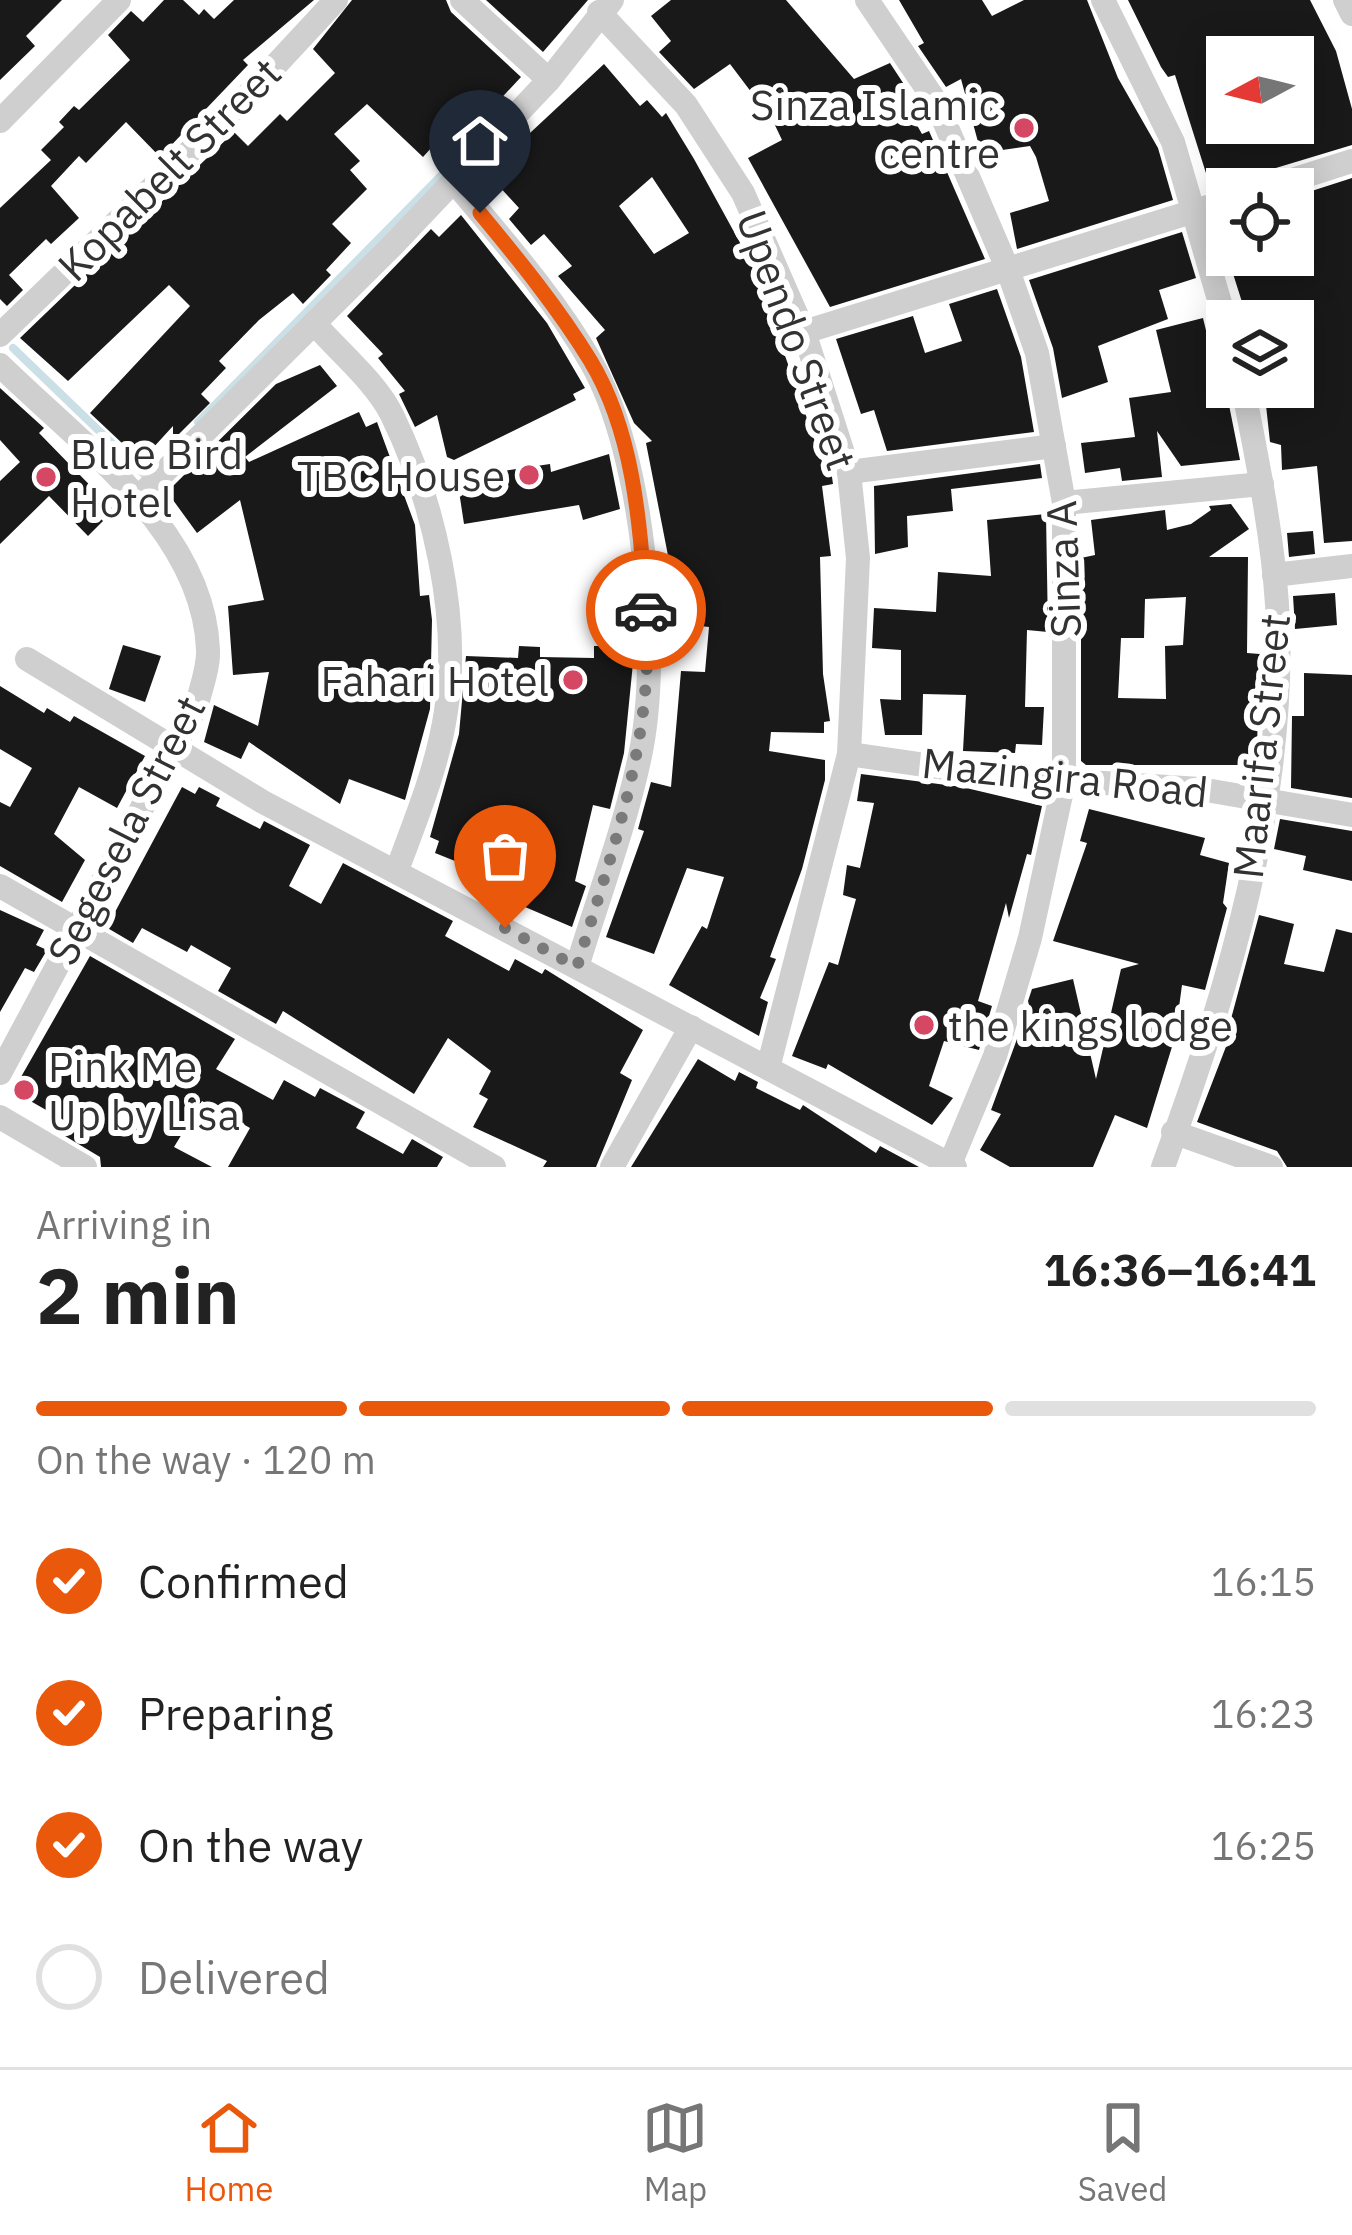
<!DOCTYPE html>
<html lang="en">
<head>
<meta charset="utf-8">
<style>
  body { margin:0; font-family:"IBM Plex Sans",sans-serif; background:#f2f2f2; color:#222; height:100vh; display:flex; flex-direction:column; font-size:45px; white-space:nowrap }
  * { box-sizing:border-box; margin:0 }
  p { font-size:39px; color:#767676 }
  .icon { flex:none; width:66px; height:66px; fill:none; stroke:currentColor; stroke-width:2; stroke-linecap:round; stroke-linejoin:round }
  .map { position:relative; height:1167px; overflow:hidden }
  .panel { display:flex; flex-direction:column; background:#fff; flex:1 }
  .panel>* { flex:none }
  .needle { width:78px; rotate:263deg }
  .fabs { position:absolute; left:1206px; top:36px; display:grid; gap:24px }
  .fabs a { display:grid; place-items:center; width:108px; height:108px; border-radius:0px; background:#fff; box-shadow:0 6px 30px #0003; font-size:60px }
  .pin { position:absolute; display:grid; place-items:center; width:102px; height:102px; color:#fff; margin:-123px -51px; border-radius:50% 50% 50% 0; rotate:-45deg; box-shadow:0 0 12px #0007 }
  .pin .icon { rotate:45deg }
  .courier { position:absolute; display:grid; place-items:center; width:120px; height:120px; margin:-60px; border:9px solid #ea580c; border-radius:50%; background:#fff; color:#222; box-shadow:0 3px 15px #0007 }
  .headline em { font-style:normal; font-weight:700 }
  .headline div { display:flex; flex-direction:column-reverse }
  .headline { display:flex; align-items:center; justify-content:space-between; height:204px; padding:0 36px }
  h1 { font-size:78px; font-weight:700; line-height:90px }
  .bar { display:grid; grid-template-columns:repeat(4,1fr); gap:18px 12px; align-content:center; height:144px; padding:0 36px }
  .bar i { height:15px; border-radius:9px; background:#e0e0e0 }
  .bar .current { background:#ea580c }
  .bar p { grid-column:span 4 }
  ol { padding:0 36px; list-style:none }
  li { display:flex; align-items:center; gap:36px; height:132px }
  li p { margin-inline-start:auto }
  li .icon { padding:12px; border-radius:50%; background:#ea580c; color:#fff; stroke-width:4 }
  li:last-child { color:#767676 }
  li i { width:66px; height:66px; border:6px solid #e0e0e0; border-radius:50% }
  .tab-bar { display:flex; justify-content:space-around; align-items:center; height:168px; border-top:3px solid #e0e0e0; background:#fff; font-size:33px; color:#767676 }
  .tab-bar a { display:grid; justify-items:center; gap:6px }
  .tab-bar .current { color:#ea580c }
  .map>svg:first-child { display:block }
</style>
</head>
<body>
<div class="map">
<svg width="1352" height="1167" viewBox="0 0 1352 1167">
  <rect width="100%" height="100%" fill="#fff"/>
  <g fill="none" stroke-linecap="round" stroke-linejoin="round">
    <g stroke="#cbe0e6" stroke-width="8">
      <path d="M13,348L147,477"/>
      <path d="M198,422L482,134"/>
    </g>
  </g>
  <g fill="#191919" fill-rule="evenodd">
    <path d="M0,0H62L26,36L35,46L0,80Z"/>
    <path d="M164,0H183L199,15L204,9L214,19L234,0H314L243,60L248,65L160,157L126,122L86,163L79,156L51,186L79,218L51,244L46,239L9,275L23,290L7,306L0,299V208L51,160L41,150L64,127L59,122L74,106L79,110L130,60L108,35L131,11L143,22Z"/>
    <path d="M352,0H446L451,12L521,77L492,108L486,102L456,133L450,127L423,157L367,104L334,134L360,161L350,170L367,189L332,224L351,243L326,270L331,275L303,304L293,293L259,320L219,361L226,368L201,394L210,403L173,440V426L141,461L90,413L190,306L169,285L68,381L20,338L234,132L248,146L280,114L287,121L335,73L313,49Z"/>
    <path d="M486,0H588L543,52Z"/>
    <path d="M671,0H786L854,79L890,63L909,92L901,97L922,134L929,131L985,259L830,307L748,158L782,140L773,121L730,64L694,89L659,52L671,41L651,16Z"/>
    <path d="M899,0H982L992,16L1024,0H1087L1118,78L1158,148L1173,200L1017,249L1010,213L1049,201L1036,157L1030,146L981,153L961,79L946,87L918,46L924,43Z"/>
    <path d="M1128,0H1310L1336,51L1352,109V145L1259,173L1239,189H1211L1175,75L1168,77L1161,67ZM1293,45V123H1227V57H1270Z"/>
    <path d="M604,64L640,106L647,100L662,117L666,113L694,159L755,270L824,467L831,470L833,484L822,486L831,556L820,557L823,674L830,721L824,722V733L771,732L769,751L825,760V780L802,869L770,957L776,959L760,998L768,1002L759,1036L669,985L702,926L707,929L724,877L687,868L654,954L606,937L644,831L638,829L651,782L671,787L681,671L705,672L709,627L665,622L666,581H673L646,443L652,441L634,423L596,338L605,330L558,276L572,266L544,234L531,245L509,219L519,208L487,173ZM652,177L689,233L654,254L619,206Z"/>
    <path d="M1352,178V541L1324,543L1317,466L1282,470L1281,445L1270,442L1264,387H1293V321H1248L1229,261L1293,255V197Z"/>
    <path d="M461,215L547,323L585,388L573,394L576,400L454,460L447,457L437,415L415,427L399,394L405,391L378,358L383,354L347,316L431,229L439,237Z"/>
    <path d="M1182,232L1196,278L1159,290L1168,319L1098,346L1108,382L1062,398L1053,348L1029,280Z"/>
    <path d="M997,289L1021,357L1034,432L887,451L874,410L861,414L836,339L913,316L925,353L962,341L949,304Z"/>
    <path d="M1203,318L1218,380H1224L1240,460L1181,466L1157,431L1162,477L1122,481L1120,468L1085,473L1081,443L1135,437L1129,398L1171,392L1156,330Z"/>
    <path d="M320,365L337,386L245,457L249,462L359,412L366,427L377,422L415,525L420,596L429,595L432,620L430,709L405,800L349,779L340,804L249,742L241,759L204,742L214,705L258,726L269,672L233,675L228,606L264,600L240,500L197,533L173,500V486L276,384Z"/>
    <path d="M0,388L44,428L39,433L114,510L88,536L49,496L0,544V481L20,462L0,440Z"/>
    <path d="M609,454L620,509L583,520L579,505L464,524L457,478L550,464L551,472Z"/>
    <path d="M1040,464L1042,478L951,489L953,511L907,516L908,547L875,554L874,486Z"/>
    <path d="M1231,504L1249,529L1209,557H1248L1247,653L1260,654L1257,745L1249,748L1248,765H1086L1081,761V558L1095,555L1091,520L1165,510L1167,530L1191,524L1211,510L1209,506ZM1186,597L1183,645L1165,646L1166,699L1118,698L1121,638H1144L1145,599Z"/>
    <path d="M1046,514L1048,632L1027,630L1025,707H1044L1042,745L1016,744L1015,753L963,751L966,695L923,694L922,735H885L880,699L901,700V650L872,648L874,608L936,612L938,572L991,576L987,520Z"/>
    <path d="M1313,531L1315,554L1289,557L1287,533Z"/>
    <path d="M1335,593L1337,625L1295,629L1293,596Z"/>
    <path d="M123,645L161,656L145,702L109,689Z"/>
    <path d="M519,646L540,647V657L594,658V646H621V662L633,663L624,753L610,809L593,805L575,881L586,886L572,927L469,883L475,869L435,853L439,841L430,837L459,734L466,656L518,658Z"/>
    <path d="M1304,673L1352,675V798L1291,788L1292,716H1304Z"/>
    <path d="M0,686L44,713L47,708L70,722L74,716L145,756L117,808L79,787L54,834L85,860L62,902L0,866V802L10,807L32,768L0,749Z"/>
    <path d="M861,774L962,787L1042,806L1031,855L1027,854L1009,918L1006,903L978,1001L992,1006L979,1050L944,1041L929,1086L953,1098L932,1125L828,1064L826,1069L792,1056L829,962L838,965L856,899L843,895L847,865L860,868L874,803L857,801Z"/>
    <path d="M182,787L195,794L199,787L220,798L216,806L260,829L264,821L310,845L289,886L321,904L343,863L453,921L445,936L509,971L515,959L542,974L545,969L643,1030L620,1073L632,1080L596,1167H543L547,1161L473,1127L488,1099L479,1094L491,1071L448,1038L414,1094L283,1011L276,1024L218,991L231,968L191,945L187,952L142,928L133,943L99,923L107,907L115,912Z"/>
    <path d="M1089,809L1205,838L1200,855L1229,863L1223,903L1227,908L1205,990L1182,985L1175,1037L1147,1128L1115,1115L1093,1167H1010L980,1150L1001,1114L991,1110L1017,1039L1039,1047L1028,1001L1032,989L1073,979L1096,1079L1121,969L1139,964L1053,941L1087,843L1080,841Z"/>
    <path d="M1280,819L1352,831V881L1303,870L1306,856L1274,849Z"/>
    <path d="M0,910L44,930L36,945L47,950L34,972L25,968L0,1012Z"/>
    <path d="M1259,915L1294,924L1284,964L1324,972L1336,929L1352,933V1167H1287L1277,1151L1197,1122L1232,1031L1228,1030Z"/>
    <path d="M90,956L235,1039L216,1069L273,1100L284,1080L315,1097L320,1088L365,1112L356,1128L403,1154L412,1139L443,1157L437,1167H228L250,1128L202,1101L174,1147L212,1167H101L100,1157L60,1133L67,1122L13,1091Z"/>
    <path d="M698,1059L735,1081L739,1072L758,1082L756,1088L800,1110L803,1105L876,1153L880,1146L919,1167H631Z"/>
  </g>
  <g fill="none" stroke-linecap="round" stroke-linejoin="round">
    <g stroke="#cfcfcf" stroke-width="24">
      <path d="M462,0L549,80"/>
      <path d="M867,0L936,102L1008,270L1037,353L1064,503V781L1030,938L995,1056L950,1164"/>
      <path d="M1103,0L1173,142L1227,327"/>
      <path d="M1345,0L1352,14"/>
      <path d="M599,12L686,105L743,193L804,332L849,472L858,558L849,754L768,1068"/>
      <path d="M0,121L119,0"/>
      <path d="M453,180C501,238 553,296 591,362C644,454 662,653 640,756C625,827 598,898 577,967"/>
      <path d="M1264,189L1352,161"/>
      <path d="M314,323C338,351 376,382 392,415C433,499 461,618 446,711C438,766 416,819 397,870"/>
      <path d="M804,332L1227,201"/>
      <path d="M0,335L246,97L336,0"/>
      <path d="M0,365C79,443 204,530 208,650C209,667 201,687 197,705L0,1073"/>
      <path d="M849,472L1054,446"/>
      <path d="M136,500L392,246L549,80L612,0"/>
      <path d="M1064,503L1262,484"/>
      <path d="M1274,575L1352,566"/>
      <path d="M27,659L263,802L955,1167"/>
      <path d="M849,754L1008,777L1200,789L1352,815"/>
      <path d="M0,886L494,1167"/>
      <path d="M0,1117L85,1167"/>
      <path d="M1173,1132L1271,1167"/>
      <path d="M612,1167L691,1027"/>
      <path d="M1163,1167C1227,995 1289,791 1277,604C1272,531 1257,459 1243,387"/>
    </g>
  </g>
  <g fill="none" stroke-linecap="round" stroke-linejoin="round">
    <path stroke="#7a7a7a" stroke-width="12" stroke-dasharray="0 21.6" d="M505,928L577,967C613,848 655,736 646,610"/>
    <path stroke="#ea580c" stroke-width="15" d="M480,213C519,260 558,308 590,360C635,434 640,527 646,610"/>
  </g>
  <g fill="#d54864" stroke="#fff" stroke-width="4.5">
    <circle cx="1024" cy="128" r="12"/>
    <circle cx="529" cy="475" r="12"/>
    <circle cx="46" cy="477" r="12"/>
    <circle cx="573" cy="680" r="12"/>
    <circle cx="924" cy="1025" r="12"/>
    <circle cx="24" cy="1090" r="12"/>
  </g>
  <g text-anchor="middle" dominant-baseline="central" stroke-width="12" stroke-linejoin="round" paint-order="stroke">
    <g font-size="42" fill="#323232" stroke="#fff" text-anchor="end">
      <text x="1000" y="104">Sinza Islamic<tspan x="1000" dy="48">centre</tspan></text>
      <text x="70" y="453" text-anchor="start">Blue Bird<tspan x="70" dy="48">Hotel</tspan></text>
      <text x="505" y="475">TBC House</text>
      <text x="549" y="680">Fahari Hotel</text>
      <text x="948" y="1025" text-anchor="start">the kings lodge</text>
      <text x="48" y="1066" text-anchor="start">Pink Me<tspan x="48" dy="48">Up by Lisa</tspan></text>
    </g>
    <g font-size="42" fill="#323232" stroke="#fff">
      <text transform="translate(169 169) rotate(-45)">Kopabelt Street</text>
      <text transform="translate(797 340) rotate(70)">Upendo Street</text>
      <text transform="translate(1063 569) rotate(-92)">Sinza A</text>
      <text transform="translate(1261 746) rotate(-84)">Maarifa Street</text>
      <text transform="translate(1065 777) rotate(6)">Mazingira Road</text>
      <text transform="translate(126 830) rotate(-63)">Segesela Street</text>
    </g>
  </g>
</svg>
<div class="fabs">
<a><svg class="needle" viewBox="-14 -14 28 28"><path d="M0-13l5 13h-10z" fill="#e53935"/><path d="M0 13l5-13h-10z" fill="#767676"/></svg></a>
<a><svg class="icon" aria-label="locate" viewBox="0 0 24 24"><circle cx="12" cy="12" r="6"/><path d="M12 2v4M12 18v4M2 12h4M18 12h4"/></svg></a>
<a><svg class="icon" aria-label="layers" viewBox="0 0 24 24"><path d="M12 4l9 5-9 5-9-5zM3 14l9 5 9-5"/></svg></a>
</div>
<div class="pin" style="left:505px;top:928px;background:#ea580c"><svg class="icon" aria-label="bag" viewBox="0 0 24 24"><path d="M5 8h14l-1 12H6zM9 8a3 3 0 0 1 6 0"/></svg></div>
<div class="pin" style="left:480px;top:213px;background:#1f2937"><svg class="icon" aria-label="home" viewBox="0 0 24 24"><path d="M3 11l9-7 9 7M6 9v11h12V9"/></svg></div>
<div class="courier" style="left:646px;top:610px"><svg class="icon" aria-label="car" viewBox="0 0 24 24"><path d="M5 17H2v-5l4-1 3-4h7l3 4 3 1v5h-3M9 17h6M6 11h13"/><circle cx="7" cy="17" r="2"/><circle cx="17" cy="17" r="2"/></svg></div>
</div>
<section class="panel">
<div class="headline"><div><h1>2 min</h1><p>Arriving in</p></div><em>16:36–16:41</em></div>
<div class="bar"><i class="current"></i><i class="current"></i><i class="current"></i><i></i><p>On the way · 120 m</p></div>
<ol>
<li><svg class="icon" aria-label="check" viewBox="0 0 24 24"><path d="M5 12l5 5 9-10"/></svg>Confirmed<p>16:15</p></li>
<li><svg class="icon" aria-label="check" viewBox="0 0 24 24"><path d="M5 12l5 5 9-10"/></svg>Preparing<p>16:23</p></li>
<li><svg class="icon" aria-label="check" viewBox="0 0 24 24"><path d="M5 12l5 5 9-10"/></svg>On the way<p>16:25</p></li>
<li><i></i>Delivered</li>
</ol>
</section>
<nav class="tab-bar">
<a class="current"><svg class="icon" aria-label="home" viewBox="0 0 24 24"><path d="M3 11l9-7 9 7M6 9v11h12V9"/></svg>Home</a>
<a><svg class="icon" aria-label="map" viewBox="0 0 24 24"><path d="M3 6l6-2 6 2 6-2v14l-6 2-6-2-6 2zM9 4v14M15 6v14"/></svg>Map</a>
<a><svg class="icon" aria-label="saved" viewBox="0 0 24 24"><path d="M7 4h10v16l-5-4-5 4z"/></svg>Saved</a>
</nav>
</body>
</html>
